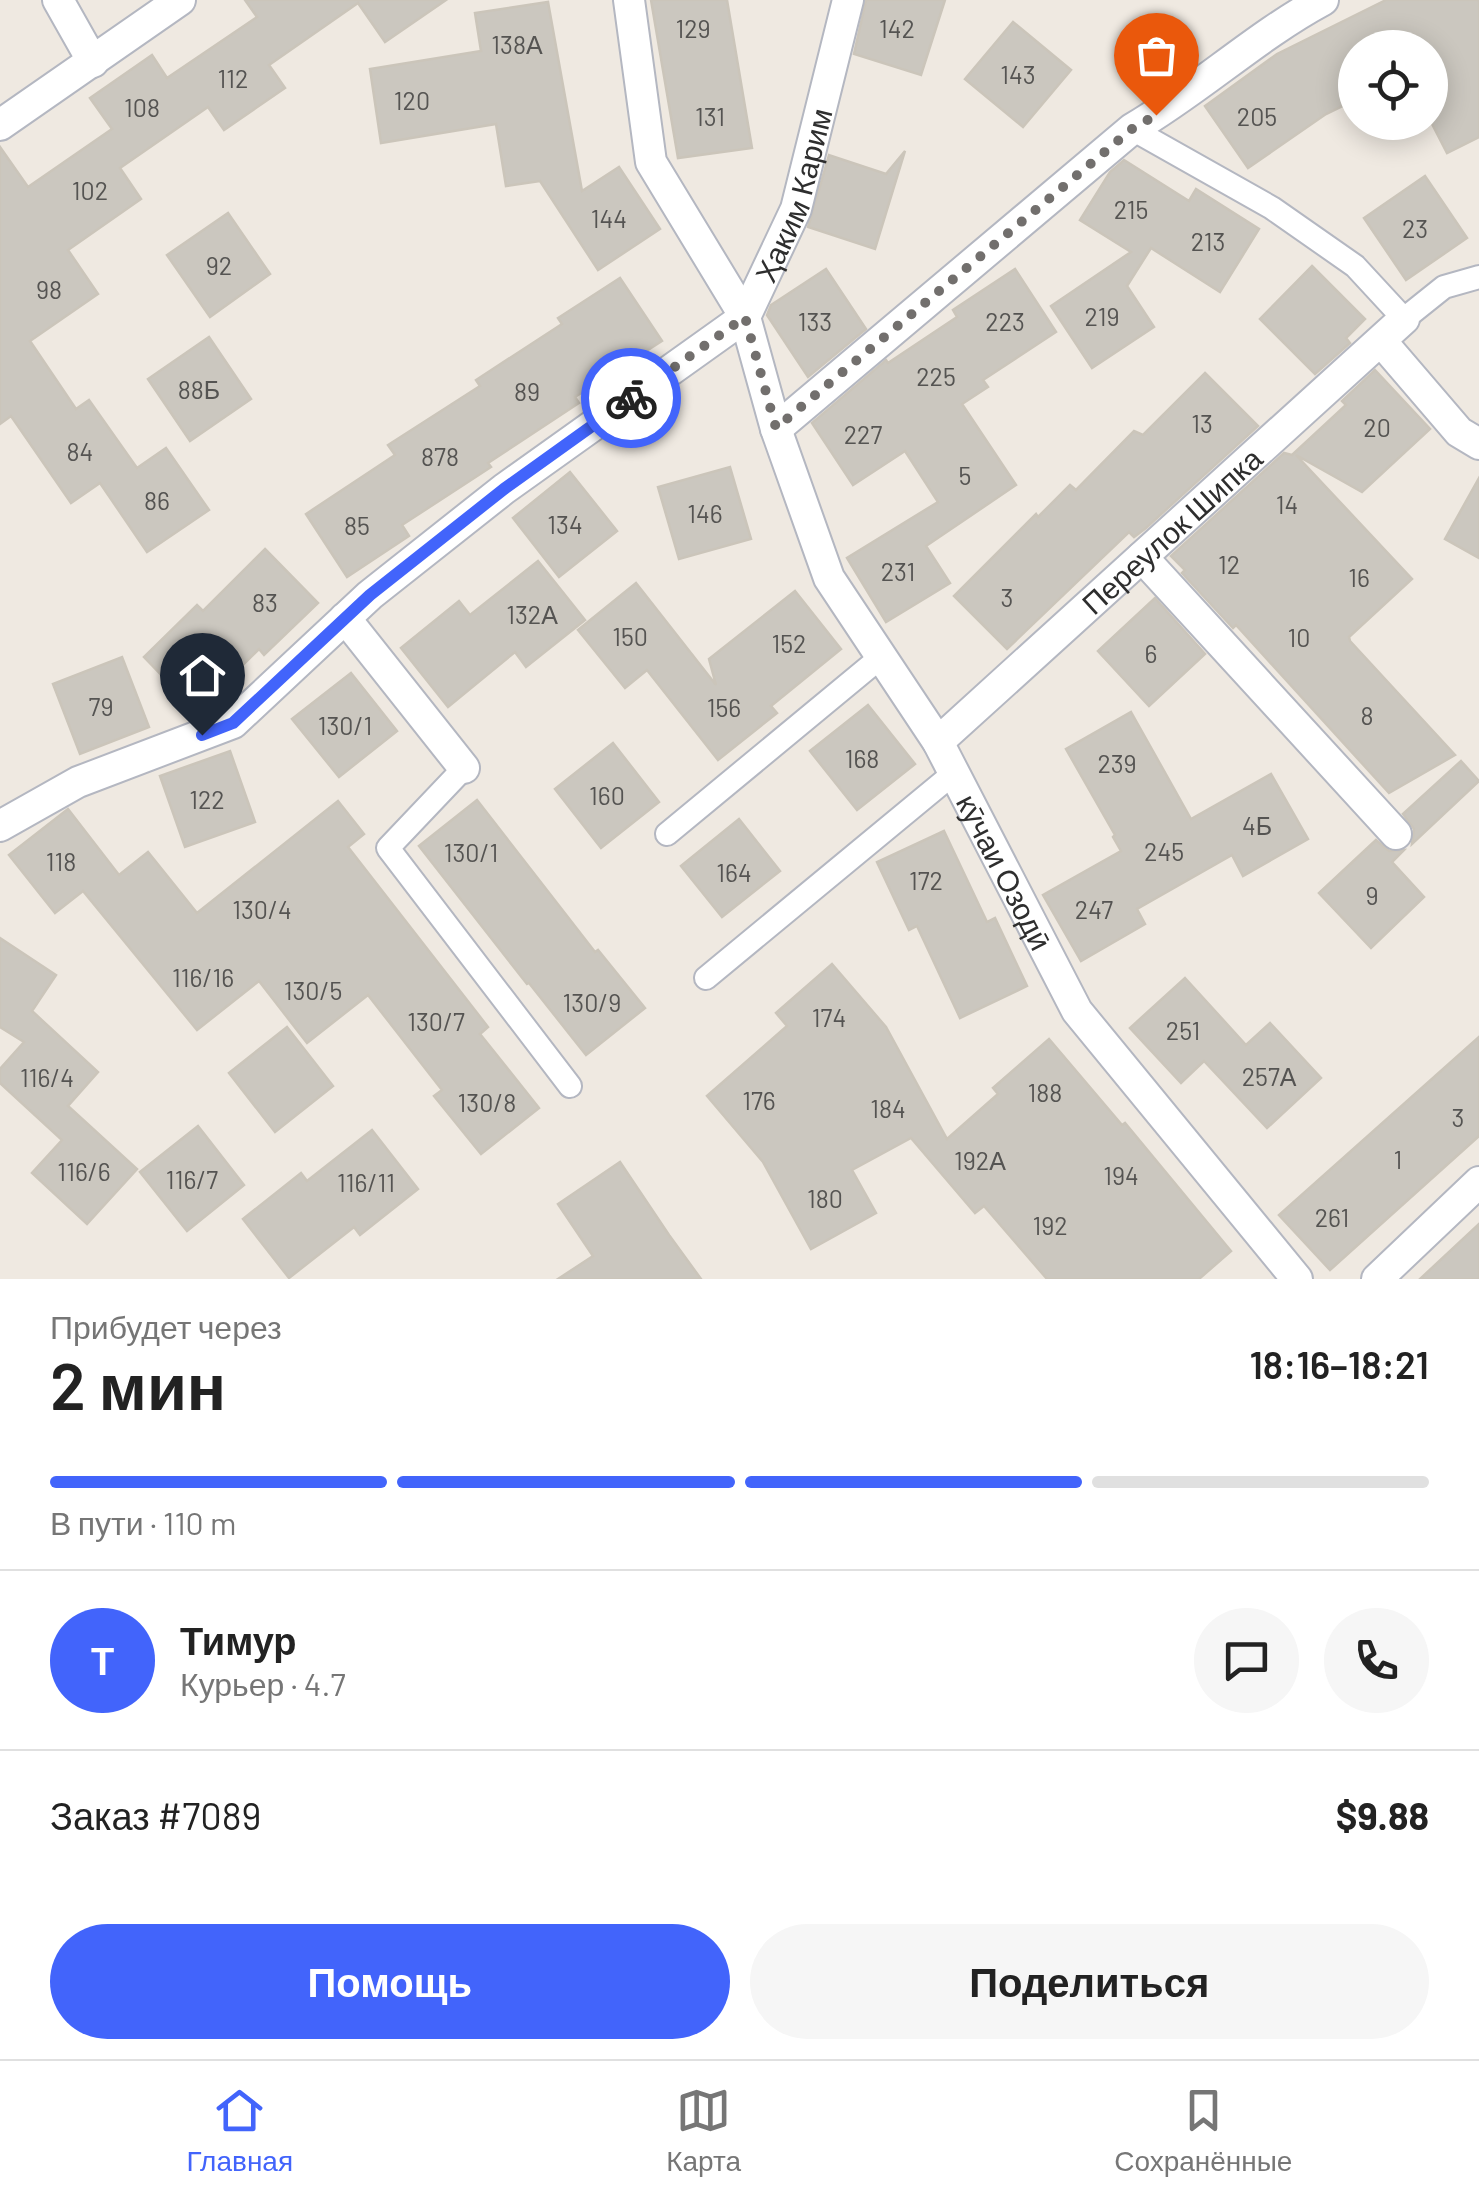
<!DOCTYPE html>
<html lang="ru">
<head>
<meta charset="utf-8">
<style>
  body { margin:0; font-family:Barlow,sans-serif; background:#f6f6f6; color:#222; height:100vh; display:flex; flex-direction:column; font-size:38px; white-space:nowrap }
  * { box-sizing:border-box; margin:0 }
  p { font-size:32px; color:#767676 }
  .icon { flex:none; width:55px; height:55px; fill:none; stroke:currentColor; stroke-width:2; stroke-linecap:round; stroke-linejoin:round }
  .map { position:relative; height:1279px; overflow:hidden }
  .sheet { display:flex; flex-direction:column; background:#fff; flex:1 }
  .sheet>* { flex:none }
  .controls { position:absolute; left:1338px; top:30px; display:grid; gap:20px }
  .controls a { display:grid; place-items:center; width:110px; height:110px; border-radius:50%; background:#fff; box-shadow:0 5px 25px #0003; font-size:50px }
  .pin { position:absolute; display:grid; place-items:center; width:85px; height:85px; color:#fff; margin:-102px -42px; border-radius:50% 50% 50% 0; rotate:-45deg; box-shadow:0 0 10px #0007 }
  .pin .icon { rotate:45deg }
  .courier { position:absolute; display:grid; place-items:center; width:100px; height:100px; margin:-50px; border:8px solid #4264fb; border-radius:50%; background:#fff; color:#222; box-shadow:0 2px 12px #0007 }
  .head em { font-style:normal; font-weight:600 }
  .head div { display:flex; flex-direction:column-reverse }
  .head { display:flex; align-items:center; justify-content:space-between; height:170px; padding:0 50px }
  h1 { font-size:65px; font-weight:600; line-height:75px }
  .bar { display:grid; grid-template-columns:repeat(4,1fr); gap:15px 10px; align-content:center; height:120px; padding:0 50px }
  .bar i { height:12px; border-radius:8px; background:#e0e0e0 }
  .bar .on { background:#4264fb }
  .bar p { grid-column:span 4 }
  .line { display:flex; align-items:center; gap:25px; padding:0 50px; border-top:2px solid #e0e0e0 }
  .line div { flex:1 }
  .round { display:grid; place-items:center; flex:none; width:105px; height:105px; border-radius:52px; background:#f6f6f6 }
  .button { display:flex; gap:20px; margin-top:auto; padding:20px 50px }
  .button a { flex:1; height:115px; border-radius:60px; background:#4264fb; color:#fff; font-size:40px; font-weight:600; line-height:115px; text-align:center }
  .button a+a { background:#f6f6f6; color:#222 }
  .menu { display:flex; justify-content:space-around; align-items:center; height:140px; border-top:2px solid #e0e0e0; background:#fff; font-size:28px; color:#767676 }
  .menu a { display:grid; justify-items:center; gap:5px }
  .menu .on { color:#4264fb }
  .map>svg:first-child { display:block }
</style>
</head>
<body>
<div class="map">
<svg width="1479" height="1279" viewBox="0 0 1479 1279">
  <rect width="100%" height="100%" fill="#efe9e1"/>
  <g fill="#cbc7bf" stroke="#cbc5ba" stroke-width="2.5">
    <path d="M245,0H446L385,42L358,3L269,65L285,88L224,130L208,107L120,168L141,199L68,250L98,294L30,341L76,409L89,400L137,468L166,448L209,510L147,552L100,483L71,503L11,416L0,424V147L28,187L112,129L90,98L152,55L167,78L257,17Z"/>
    <path d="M651,0H727L752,148L678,158Z"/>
    <path d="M866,0H945L921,75L854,54Z"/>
    <path d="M1386,0H1479V137L1447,153L1430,120V48H1355V100L1326,114L1248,168L1205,106L1277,54Z"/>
    <path d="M548,2L582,191L619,167L660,229L598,270L540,181L506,186L496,124L381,143L370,69L481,51L475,13Z"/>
    <path d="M1013,22L1071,70L1023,127L965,79Z"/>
    <path d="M905,151L875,249L808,227L829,155L886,174Z"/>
    <path d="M1124,160L1189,201L1196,189L1259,229L1220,292L1151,248L1127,286L1154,327L1092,368L1051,306L1131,252L1080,220L1110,172Z"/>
    <path d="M1425,176L1467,238L1406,280L1364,218Z"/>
    <path d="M228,213L270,274L210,317L167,255Z"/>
    <path d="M1312,266L1365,319L1346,338L1350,343L1315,374L1260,319Z"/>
    <path d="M826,269L866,329L808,377L767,315L771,305Z"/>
    <path d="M1015,269L1056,332L983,380L988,387L962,404L1016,485L926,546L950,583L886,622L847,558L938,502L905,451L853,485L812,423L886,360L888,363L957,317L953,310Z"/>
    <path d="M620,278L662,341L575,397L579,403L488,463L491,467L402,525L409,536L347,577L306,514L395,455L388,445L480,386L476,380L562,324L558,318Z"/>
    <path d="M209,337L251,399L190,441L148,379Z"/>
    <path d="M1375,370L1430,429L1362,492L1296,455L1412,579L1349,637L1350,641L1455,755L1389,793L1236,625L1233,628L1182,573L1185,570L1171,556L1284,453L1292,455L1346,405L1342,401Z"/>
    <path d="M1205,373L1258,426L1146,528L1134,537L1129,532L1007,649L954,596L1036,514L1038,517L1070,485L1076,490L1134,431L1143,435Z"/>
    <path d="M730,467L751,539L679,559L658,487Z"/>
    <path d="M570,472L617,531L559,577L513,518Z"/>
    <path d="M1479,478V558L1445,539Z"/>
    <path d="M265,549L318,603L264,655L259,649L196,711L144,657L197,605L203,611Z"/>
    <path d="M538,561L585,620L526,667L515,652L448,707L401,648L459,601L470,615Z"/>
    <path d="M636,583L716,685L709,659L795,591L841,649L771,706L777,713L718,760L647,670L625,688L578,630Z"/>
    <path d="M1155,598L1205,654L1149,706L1098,651Z"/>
    <path d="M122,657L149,727L80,754L53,684Z"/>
    <path d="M351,673L397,731L339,777L292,719Z"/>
    <path d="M868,705L915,764L857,810L810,751Z"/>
    <path d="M1131,712L1191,819L1271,774L1308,839L1243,876L1232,855L1137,909L1145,924L1081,961L1043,895L1121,851L1113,837L1115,835L1066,749Z"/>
    <path d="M613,743L659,802L601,848L555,789Z"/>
    <path d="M230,751L255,822L185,847L160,776Z"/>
    <path d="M1461,761L1479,781L1412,844L1414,829L1403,814Z"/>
    <path d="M477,800L595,952L598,950L645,1008L586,1055L529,983L527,984L419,846Z"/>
    <path d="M338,801L364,834L348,847L488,1027L480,1034L539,1108L481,1154L434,1096L442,1090L368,995L307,1043L259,981L197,1030L83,891L55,913L9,855L68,809L119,875L148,852L197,913Z"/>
    <path d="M739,819L780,871L722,917L681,866Z"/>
    <path d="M944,831L987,922L995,918L1027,986L960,1018L917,926L909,930L877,862Z"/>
    <path d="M1376,840L1389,851L1404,850L1392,862L1424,897L1371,948L1319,893Z"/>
    <path d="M0,938L56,975L32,1011L98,1072L68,1106L137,1169L87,1224L32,1173L62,1140L0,1083V1069L24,1042L0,1027Z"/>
    <path d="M832,964L886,1027L947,1139L998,1094L993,1088L1049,1039L1122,1125L1125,1123L1231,1251L1199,1279H1047L984,1206L975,1213L911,1138L852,1170L876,1213L811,1249L763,1162L707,1096L787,1026L776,1013Z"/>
    <path d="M1185,978L1246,1045L1270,1023L1321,1078L1267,1128L1204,1061L1181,1083L1130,1028Z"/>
    <path d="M287,1027L333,1086L275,1132L229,1073Z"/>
    <path d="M1479,1037V1136L1330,1270L1279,1215Z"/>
    <path d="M198,1126L244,1185L187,1231L140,1172Z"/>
    <path d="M372,1130L418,1189L360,1235L354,1227L289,1278L243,1219L301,1173L307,1181Z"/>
    <path d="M620,1162L669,1235L701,1279H558L593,1256L558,1204Z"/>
    <path d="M1479,1224V1279H1420Z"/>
  </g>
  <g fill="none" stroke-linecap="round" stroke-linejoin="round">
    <g stroke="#b4b7c1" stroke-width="26">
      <g id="pedestrian">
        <path d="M1132,129L1272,208L1355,266L1404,319L1444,287L1479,277"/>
        <path d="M464,768L388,848L570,1086"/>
        <path d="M667,834L881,657"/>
        <path d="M706,978L954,773"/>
      </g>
    </g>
    <g stroke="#b4b7c1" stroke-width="34">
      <g id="minor">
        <path d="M58,0L93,62"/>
        <path id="s1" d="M629,0L651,162L745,317L776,429L829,578L938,742L1077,1011L1297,1279"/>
        <path d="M0,125L180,0"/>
        <path d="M1381,341L1459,432L1479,444"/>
        <path d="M776,429L1132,129C1199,90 1256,36 1323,0"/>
        <path d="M1142,557L1396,834"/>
        <path d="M345,618L464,768"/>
        <path id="s2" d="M938,742L1404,319"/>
        <path id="s3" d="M0,826L78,782L233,723L370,595L504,489L745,317L796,209L848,0"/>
        <path d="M1377,1279L1479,1182"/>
      </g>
    </g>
    <use href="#pedestrian" stroke="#fff" stroke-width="22"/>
    <use href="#minor" stroke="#fff" stroke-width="30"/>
  </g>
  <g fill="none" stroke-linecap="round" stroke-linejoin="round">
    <path stroke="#726f6d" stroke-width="10" stroke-dasharray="0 18" d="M631,398L745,317L776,428L1132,129L1156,115"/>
    <path stroke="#4264fb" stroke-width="12" d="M202,735L233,723L370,595L504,489L631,398"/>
  </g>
  <g text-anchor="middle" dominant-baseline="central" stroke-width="8" stroke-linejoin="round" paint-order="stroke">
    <g font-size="25" fill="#555452">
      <text x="693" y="28">129</text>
      <text x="897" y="28">142</text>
      <text x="517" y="44">138А</text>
      <text x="1018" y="74">143</text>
      <text x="233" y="78">112</text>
      <text x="412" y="100">120</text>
      <text x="142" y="107">108</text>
      <text x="710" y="116">131</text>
      <text x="1257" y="116">205</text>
      <text x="90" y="190">102</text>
      <text x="1131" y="209">215</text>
      <text x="609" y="218">144</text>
      <text x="1415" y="228">23</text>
      <text x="1208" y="241">213</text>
      <text x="219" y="265">92</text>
      <text x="49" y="289">98</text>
      <text x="1102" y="316">219</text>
      <text x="815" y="321">133</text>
      <text x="1005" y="321">223</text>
      <text x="936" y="376">225</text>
      <text x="199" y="389">88Б</text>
      <text x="527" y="391">89</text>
      <text x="1202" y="423">13</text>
      <text x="1377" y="427">20</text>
      <text x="863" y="434">227</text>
      <text x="80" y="451">84</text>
      <text x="440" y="456">878</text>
      <text x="965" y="475">5</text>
      <text x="157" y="500">86</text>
      <text x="1287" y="504">14</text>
      <text x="705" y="513">146</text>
      <text x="565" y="524">134</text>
      <text x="357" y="525">85</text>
      <text x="1229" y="564">12</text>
      <text x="898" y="571">231</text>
      <text x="1359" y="577">16</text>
      <text x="1007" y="597">3</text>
      <text x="265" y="602">83</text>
      <text x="532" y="614">132А</text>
      <text x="630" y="636">150</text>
      <text x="1299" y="637">10</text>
      <text x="789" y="643">152</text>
      <text x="1151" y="653">6</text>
      <text x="101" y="706">79</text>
      <text x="724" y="707">156</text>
      <text x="1367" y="715">8</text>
      <text x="345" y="725">130/1</text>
      <text x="862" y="758">168</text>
      <text x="1117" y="763">239</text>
      <text x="607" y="795">160</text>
      <text x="207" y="799">122</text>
      <text x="1257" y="825">4Б</text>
      <text x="1164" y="851">245</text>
      <text x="471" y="852">130/1</text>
      <text x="61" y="861">118</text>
      <text x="734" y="872">164</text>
      <text x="926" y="880">172</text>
      <text x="1372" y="895">9</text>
      <text x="262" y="909">130/4</text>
      <text x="1094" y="909">247</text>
      <text x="203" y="977">116/16</text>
      <text x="313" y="990">130/5</text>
      <text x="592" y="1002">130/9</text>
      <text x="829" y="1017">174</text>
      <text x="436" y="1021">130/7</text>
      <text x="1183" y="1030">251</text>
      <text x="1269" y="1076">257А</text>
      <text x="47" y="1077">116/4</text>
      <text x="1045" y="1092">188</text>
      <text x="759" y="1100">176</text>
      <text x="487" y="1102">130/8</text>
      <text x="888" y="1108">184</text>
      <text x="1458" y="1117">3</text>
      <text x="1398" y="1159">1</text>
      <text x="980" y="1160">192А</text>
      <text x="84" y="1171">116/6</text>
      <text x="1121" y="1175">194</text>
      <text x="192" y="1179">116/7</text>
      <text x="366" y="1182">116/11</text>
      <text x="825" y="1198">180</text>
      <text x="1332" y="1217">261</text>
      <text x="1050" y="1225">192</text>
    </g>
    <g font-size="30" fill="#2e2e2e" stroke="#fff">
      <text stroke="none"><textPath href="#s3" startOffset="1042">Ҳаким Карим</textPath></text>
      <text stroke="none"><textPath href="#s2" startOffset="315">Переулок Шипка</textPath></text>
      <text stroke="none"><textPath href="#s1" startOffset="962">кӯчаи Озодӣ</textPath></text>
    </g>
  </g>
</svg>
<div class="controls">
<a><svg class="icon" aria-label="locate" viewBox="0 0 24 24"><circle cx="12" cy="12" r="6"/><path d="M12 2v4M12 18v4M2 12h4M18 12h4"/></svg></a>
</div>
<div class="pin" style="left:1156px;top:115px;background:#ea580c"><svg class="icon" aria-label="bag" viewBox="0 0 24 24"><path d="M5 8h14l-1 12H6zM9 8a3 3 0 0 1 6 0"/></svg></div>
<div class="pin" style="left:202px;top:735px;background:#1f2937"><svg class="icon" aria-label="home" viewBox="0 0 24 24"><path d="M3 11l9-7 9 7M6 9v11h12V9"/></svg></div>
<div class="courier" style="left:631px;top:398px"><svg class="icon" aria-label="bike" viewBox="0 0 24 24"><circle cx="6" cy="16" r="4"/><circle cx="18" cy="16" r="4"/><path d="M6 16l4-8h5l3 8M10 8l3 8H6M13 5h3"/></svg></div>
</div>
<section class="sheet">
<div class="head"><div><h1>2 мин</h1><p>Прибудет через</p></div><em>18:16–18:21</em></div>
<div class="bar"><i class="on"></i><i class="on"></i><i class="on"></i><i></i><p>В пути · 110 m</p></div>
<div class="line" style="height:180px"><b class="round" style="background:#4264fb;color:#fff">Т</b><div><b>Тимур</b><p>Курьер · 4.7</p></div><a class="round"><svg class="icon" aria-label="chat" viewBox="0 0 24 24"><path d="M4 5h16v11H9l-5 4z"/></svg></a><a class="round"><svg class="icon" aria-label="phone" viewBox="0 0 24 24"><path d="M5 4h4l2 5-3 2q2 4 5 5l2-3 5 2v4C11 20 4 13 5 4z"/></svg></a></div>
<div class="line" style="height:130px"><div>Заказ #7089</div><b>$9.88</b></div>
<div class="button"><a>Помощь</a><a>Поделиться</a></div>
</section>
<nav class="menu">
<a class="on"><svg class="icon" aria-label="home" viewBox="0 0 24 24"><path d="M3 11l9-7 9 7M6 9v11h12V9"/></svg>Главная</a>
<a><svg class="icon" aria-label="map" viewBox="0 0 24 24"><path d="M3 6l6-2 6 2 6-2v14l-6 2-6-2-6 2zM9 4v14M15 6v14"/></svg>Карта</a>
<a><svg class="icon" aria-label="saved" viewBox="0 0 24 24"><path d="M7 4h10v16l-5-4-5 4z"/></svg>Сохранённые</a>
</nav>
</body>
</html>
